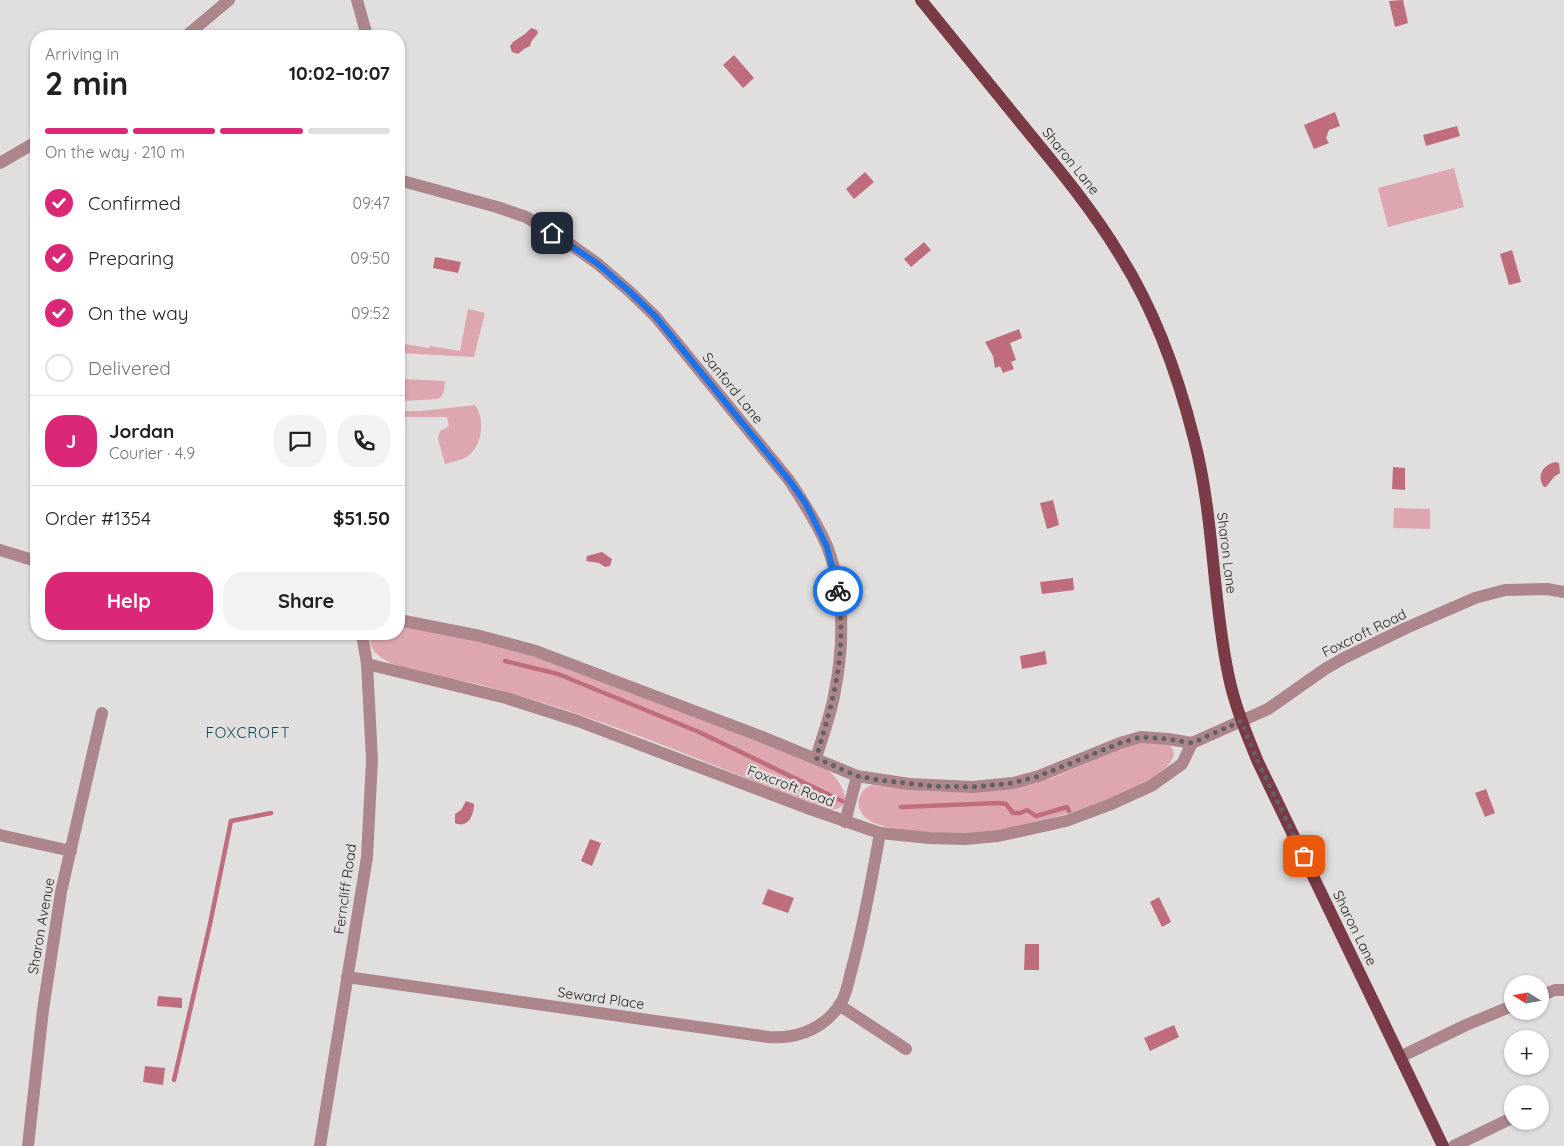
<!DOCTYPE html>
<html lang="en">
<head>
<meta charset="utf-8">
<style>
  body { margin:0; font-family:Quicksand,sans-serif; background:#f2f2f2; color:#202124; height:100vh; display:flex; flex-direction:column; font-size:19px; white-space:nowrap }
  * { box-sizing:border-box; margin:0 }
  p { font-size:16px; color:#757577 }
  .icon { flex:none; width:28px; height:28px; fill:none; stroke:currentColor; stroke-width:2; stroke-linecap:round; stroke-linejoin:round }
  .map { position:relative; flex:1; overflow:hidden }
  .side { position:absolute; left:30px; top:30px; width:375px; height:610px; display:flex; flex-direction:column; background:#fff; border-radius:20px; box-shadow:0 1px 4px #0004 }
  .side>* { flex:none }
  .needle { width:32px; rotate:281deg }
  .buttons { position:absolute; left:1504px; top:975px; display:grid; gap:10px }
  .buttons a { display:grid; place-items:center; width:45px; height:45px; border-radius:50%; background:#fff; box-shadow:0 1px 4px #0004; font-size:25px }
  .pin { position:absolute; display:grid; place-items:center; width:42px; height:42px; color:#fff; margin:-21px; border-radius:10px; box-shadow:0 2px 8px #0006 }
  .courier { position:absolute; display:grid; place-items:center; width:50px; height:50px; margin:-25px; border:4px solid #1a73e8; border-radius:50%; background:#fff; color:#222; box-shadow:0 1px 6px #0007 }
  .summary em { font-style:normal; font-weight:800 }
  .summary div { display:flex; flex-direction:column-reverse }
  .summary { display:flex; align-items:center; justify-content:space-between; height:85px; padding:0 15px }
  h1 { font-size:32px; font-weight:800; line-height:38px }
  .bar { display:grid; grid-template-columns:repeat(4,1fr); gap:8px 5px; align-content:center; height:60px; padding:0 15px }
  .bar i { height:6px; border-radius:4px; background:#e0e0e0 }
  .bar .on { background:#db2777 }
  .bar p { grid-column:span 4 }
  .line { display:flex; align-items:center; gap:12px; padding:0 15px; border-top:1px solid #e0e0e0 }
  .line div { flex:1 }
  .round { display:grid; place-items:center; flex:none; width:52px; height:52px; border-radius:20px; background:#f2f2f2 }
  ol { padding:0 15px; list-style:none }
  li { display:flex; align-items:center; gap:15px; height:55px }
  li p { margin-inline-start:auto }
  li .icon { padding:5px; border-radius:50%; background:#db2777; color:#fff; stroke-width:4 }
  li:last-child { color:#757577 }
  li i { width:28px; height:28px; border:2px solid #e0e0e0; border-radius:50% }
  .primary-button { display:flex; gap:10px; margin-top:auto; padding:10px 15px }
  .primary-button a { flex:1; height:58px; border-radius:20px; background:#db2777; color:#fff; font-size:20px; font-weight:800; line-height:58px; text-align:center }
  .primary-button a+a { background:#f2f2f2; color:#202124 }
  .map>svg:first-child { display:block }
</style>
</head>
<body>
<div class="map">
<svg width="1564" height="1146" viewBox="0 0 1564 1146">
  <rect width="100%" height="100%" fill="#e1dede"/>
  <g fill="#dea7af">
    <path d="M1454,168L1464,207L1388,227L1378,188Z"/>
    <path d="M468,309L485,313L474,357L399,353V343L429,348L430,346L460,351Z"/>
    <path d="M403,379L445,381C444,388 445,396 437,399L403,401Z"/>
    <path d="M475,405C485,419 483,445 468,456C462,460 452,462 445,464L438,439L440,431L449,426L447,417H399V411H421Z"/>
    <path d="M1394,508L1430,509V529L1393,528Z"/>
    <path d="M399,624L461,637L535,656L715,723L829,771C844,784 857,811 826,810C742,777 658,741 572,712C542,702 511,694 481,685C455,678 394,672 377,654C371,649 369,641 371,634H399Z"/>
    <path d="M1147,742C1158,742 1172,740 1174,754C1167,790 1032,826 997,830C963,835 924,834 891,828C883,826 873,824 866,818C854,808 857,790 872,785L927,791L978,792L1033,784L1057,776L1124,747Z"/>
  </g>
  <g fill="#bf6d7c">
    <path d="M1403,0L1408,23L1395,27L1389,1Z"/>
    <path d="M531,28L537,30L538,33L531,42L530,46L524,49L518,54L512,52L510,46L513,42L525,34Z"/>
    <path d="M734,55L754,78L743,88L723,65Z"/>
    <path d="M1335,112L1340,126L1329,130L1326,138L1329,143L1314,149L1304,125Z"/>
    <path d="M1457,126L1460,136L1426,146L1423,135Z"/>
    <path d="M865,172L874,182L854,199L846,189Z"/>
    <path d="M924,242L931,250L911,267L904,259Z"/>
    <path d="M1512,250L1521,282L1509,285L1500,254Z"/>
    <path d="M435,257L461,262L458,273L433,268Z"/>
    <path d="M1019,329L1022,338L1010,343L1016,360L1011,362L1014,369L1003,373L1000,366L995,368L993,356L985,342Z"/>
    <path d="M1555,462L1559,463L1560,473L1554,477L1546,487H1544C1536,476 1543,465 1555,462Z"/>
    <path d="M1393,467L1405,468V490L1392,489Z"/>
    <path d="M1053,500L1059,525L1047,529L1040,503Z"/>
    <path d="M602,552L612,559L610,566L605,567L599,563L586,561L587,556Z"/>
    <path d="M1073,578L1074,590L1042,594L1040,582Z"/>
    <path d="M1045,651L1047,664L1022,669L1020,656Z"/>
    <path d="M1486,789L1495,813L1485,817L1475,793Z"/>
    <path d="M466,801L474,804C474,815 468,829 455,823V814L461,810Z"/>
    <path d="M590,839L601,843L592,866L581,861Z"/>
    <path d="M768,889L794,898L788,913L762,904Z"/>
    <path d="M1159,897L1171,922L1162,927L1150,902Z"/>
    <path d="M1025,944H1039V970H1024Z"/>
    <path d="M158,996L182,998V1008L157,1006Z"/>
    <path d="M1174,1025L1179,1037L1150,1051L1144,1038Z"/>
    <path d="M145,1066L165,1068L163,1085L143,1082Z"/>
  </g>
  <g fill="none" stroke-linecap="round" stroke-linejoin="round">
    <g stroke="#bf6d7c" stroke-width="4.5">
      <path d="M505,661L558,674L699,732L842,801"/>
      <path d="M901,807L999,803L1006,804L1013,813H1020L1027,810L1036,816L1067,807L1069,811"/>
      <path d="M174,1080L210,924L231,821L271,813"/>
    </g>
    <g stroke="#ac868b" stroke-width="12">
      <path d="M357,0L367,36"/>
      <path d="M186,36L229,0"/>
      <path d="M0,163L36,142"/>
      <path d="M399,180L497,207L526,217L560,237L598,264L629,291L655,316L789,480C803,501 817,523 827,546C845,593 844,647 834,696C830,717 822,738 816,758"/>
      <path d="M0,550L36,561"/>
      <path d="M399,620L480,636L536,651L760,736L857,776L909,784L973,787L1013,783L1039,776L1120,743L1141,737L1168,739L1192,743L1268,709L1325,669L1344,658L1406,628L1475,598L1505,590L1547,589L1564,592"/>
      <path d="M367,664L506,698L578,721L807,808L880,833L929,838L965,839L998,836L1066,821L1109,805L1151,786L1182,764L1192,743"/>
      <path d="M845,822L857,776"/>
      <path d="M0,835L71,851"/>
      <path d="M347,977L768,1037C794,1039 819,1031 836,1010C846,999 848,982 852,968C864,924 872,878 880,833"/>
      <path d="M1540,996L1555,990H1564"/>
      <path d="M839,1005L906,1049"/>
      <path d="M1400,1057L1466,1025L1512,1006"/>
      <path d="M28,1146L43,1010L61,892L102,713"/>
      <path d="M320,1146L367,857L372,760L367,664L362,634"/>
      <path d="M1454,1146L1512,1118"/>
    </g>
    <path stroke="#7a3b47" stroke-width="12" d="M921,0C957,44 993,89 1029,133C1062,173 1094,212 1121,257C1156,313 1178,375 1194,439C1214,515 1212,596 1228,673C1234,704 1246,733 1258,762L1443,1146"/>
  </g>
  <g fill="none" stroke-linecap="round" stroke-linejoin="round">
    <path stroke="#646162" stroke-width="5" stroke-dasharray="0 9" d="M838,591C847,654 834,698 816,758L857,776L879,780L932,786L973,787L1013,783L1039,776L1120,743L1141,737L1168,739L1192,743L1241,721L1258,762L1304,856"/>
    <path stroke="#1a73e8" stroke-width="6" d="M552,233L598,264L629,291L655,316L789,480L806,504L827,547L838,591"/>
  </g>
  <g text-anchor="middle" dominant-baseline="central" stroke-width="5" stroke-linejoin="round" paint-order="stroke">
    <g font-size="14" fill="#201e1f" stroke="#e1dede">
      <text transform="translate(1071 161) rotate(51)">Sharon Lane</text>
      <text transform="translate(733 388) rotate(51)">Sanford Lane</text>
      <text transform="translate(1227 553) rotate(83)">Sharon Lane</text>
      <text transform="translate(1364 633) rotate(-26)">Foxcroft Road</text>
      <text transform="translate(791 786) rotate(21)">Foxcroft Road</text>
      <text transform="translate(345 889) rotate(-82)">Ferncliff Road</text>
      <text transform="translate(41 926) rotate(-80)">Sharon Avenue</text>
      <text transform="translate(1355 928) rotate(64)">Sharon Lane</text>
      <text transform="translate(601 998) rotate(8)">Seward Place</text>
    </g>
    <g font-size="15" letter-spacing="1" fill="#124957" stroke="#e1dede">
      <text x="248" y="732">FOXCROFT</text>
    </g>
  </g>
</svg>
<div class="buttons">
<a><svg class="needle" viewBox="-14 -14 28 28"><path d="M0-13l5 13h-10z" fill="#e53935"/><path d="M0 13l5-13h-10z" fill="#757577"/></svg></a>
<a>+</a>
<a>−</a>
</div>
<div class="pin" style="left:1304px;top:856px;background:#ea580c"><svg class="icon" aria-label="bag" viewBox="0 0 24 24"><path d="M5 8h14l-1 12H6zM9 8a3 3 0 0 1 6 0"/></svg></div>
<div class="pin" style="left:552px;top:233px;background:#1f2937"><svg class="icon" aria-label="home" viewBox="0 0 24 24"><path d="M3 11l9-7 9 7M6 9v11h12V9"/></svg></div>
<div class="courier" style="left:838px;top:591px"><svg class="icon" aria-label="bike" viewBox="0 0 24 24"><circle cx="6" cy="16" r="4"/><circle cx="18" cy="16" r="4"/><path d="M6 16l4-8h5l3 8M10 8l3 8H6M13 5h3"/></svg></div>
<section class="side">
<div class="summary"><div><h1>2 min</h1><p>Arriving in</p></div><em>10:02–10:07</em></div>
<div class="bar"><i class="on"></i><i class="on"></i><i class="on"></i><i></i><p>On the way · 210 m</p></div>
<ol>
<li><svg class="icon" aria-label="check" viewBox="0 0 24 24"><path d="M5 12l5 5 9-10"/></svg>Confirmed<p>09:47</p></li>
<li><svg class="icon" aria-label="check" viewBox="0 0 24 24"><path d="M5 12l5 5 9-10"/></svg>Preparing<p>09:50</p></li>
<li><svg class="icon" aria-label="check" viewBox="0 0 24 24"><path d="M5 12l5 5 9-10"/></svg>On the way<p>09:52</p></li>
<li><i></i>Delivered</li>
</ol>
<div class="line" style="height:90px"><b class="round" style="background:#db2777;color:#fff">J</b><div><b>Jordan</b><p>Courier · 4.9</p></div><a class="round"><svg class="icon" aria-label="chat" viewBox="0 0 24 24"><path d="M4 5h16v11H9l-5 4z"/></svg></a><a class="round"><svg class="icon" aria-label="phone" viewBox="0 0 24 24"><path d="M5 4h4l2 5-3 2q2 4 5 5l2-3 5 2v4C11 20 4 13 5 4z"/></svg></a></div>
<div class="line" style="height:65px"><div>Order #1354</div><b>$51.50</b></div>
<div class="primary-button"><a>Help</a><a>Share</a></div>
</section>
</div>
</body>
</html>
